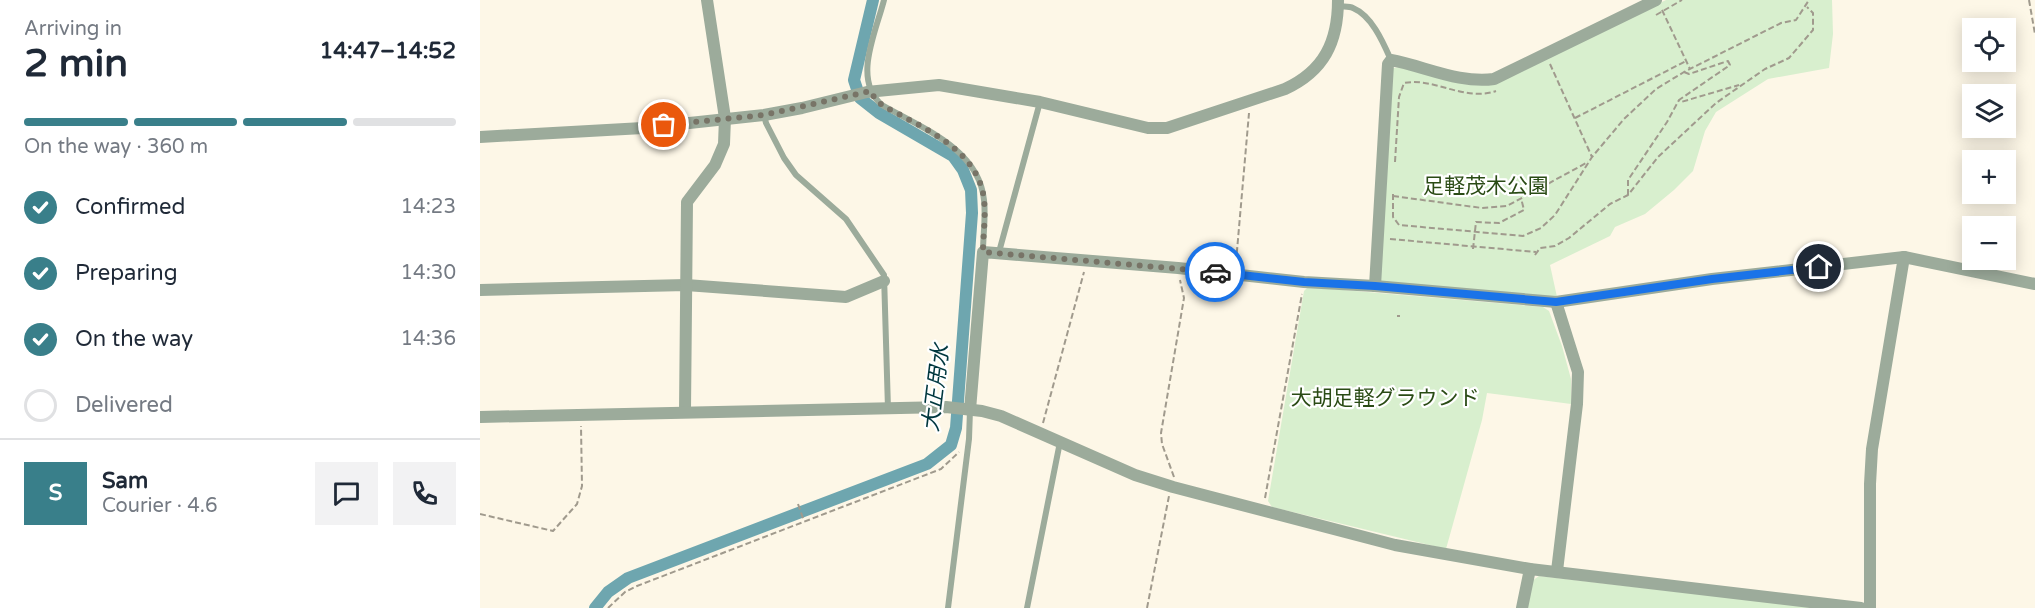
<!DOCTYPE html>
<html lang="en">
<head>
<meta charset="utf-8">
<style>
  body { margin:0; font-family:"Varela Round","Noto Sans JP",sans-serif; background:#f2f2f3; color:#1f2937; height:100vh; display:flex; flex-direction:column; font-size:22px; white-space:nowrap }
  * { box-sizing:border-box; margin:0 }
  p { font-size:20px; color:#747a83 }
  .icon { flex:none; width:33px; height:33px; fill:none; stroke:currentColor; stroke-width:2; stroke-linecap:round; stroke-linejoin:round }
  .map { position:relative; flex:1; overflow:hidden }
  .panel { display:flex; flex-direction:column; background:#fff; width:480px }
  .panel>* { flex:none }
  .controls { position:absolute; left:1482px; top:18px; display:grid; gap:12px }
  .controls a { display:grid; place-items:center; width:54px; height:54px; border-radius:0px; background:#fff; box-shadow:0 3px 15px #0003; font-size:30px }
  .pin { position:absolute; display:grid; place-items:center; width:51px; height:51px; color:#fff; margin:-26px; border:3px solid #fff; border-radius:50%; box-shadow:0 2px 6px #0007 }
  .courier { position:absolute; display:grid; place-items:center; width:60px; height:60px; margin:-30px; border:4px solid #1a73e8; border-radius:50%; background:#fff; color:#222; box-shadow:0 2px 8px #0007 }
  .headline em { font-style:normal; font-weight:700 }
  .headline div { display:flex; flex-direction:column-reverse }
  .headline { display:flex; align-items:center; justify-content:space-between; height:102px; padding:0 24px }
  h1 { font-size:39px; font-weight:700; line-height:45px }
  .bar { display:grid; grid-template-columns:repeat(4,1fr); gap:9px 6px; align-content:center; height:72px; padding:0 24px }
  .bar i { height:8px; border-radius:4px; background:#e0e1e3 }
  .bar .selected { background:#397f8a }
  .bar p { grid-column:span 4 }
  .line { display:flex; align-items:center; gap:15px; padding:0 24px; border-top:2px solid #e0e1e3 }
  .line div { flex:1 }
  .round { display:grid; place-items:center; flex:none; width:63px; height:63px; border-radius:0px; background:#f2f2f3 }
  ol { padding:0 24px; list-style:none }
  li { display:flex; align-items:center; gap:18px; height:66px }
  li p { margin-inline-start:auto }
  li .icon { padding:6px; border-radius:50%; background:#397f8a; color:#fff; stroke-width:4 }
  li:last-child { color:#747a83 }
  li i { width:33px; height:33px; border:3px solid #e0e1e3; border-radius:50% }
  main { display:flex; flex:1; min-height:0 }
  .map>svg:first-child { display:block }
</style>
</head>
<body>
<main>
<section class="panel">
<div class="headline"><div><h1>2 min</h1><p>Arriving in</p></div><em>14:47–14:52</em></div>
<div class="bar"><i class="selected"></i><i class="selected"></i><i class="selected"></i><i></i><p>On the way · 360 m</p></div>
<ol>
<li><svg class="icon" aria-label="check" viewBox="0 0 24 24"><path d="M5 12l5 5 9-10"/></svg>Confirmed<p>14:23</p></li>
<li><svg class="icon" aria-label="check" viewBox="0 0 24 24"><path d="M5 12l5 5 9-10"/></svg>Preparing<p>14:30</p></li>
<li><svg class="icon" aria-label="check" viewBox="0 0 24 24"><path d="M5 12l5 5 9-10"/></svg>On the way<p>14:36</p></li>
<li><i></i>Delivered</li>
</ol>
<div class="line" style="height:108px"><b class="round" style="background:#397f8a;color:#fff">S</b><div><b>Sam</b><p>Courier · 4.6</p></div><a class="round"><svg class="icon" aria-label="chat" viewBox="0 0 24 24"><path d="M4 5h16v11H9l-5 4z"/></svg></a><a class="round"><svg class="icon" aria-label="phone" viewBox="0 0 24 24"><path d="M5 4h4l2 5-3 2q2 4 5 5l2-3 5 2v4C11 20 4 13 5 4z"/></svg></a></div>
</section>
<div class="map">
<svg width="1555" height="608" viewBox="0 0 1555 608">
  <rect width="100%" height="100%" fill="#fdf7e7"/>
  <g fill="#d8efce">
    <path d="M1186,0H1352L1353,34L1349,68L1288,79L1236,112L1225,131L1213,171L1194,190L1165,214L1135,227L1130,236L1070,265L1077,297L898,282L913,68L919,67L1016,83Z"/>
    <path d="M828,287L1063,307L1069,311L1082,346L1091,379V404L1007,393L1002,420L966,549L792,507L788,501L824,291Z"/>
    <path d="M1059,576L1340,608H1047L1052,581Z"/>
  </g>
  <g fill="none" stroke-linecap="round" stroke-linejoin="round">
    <path stroke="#6ea6af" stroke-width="12" d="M115,608L128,592L148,578L447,464L471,445L476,428L492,213L491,190L483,170L473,156L399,113L380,98L374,80L393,0"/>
    <g stroke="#a09a8d" stroke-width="2" stroke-dasharray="6 3" stroke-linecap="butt">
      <path d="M1549,0L1555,34"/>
      <path d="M1182,10L1210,69"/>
      <path d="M1176,15L1202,0"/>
      <path d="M1070,64L1112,157"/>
      <path d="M1204,72L1209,74L1248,61L1250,65L1199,100L1201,102L1259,85"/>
      <path d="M1095,118L1206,61"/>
      <path d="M915,162L919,97L924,83C954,77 984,102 1016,91"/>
      <path d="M913,194V217L919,225L1043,236L1061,228L1075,215L1112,157L1144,119L1176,89L1204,72L1301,23L1316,20L1329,0"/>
      <path d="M1148,195V180L1187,122L1199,100"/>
      <path d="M913,196L1002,208L1027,206L1108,162"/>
      <path d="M910,239L1056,252"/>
      <path d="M993,249L996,222L1019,223L1044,210L1041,198"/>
      <path d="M1055,255L1060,248L1075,246L1089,238L1130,204L1148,195L1178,157L1236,103L1285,69L1309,58L1333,30V13L1327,7"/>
      <path d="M756,262L769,113"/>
      <path d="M917,316H920"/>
      <path d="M563,423L604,272"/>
      <path d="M694,477L682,444L681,433L704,298L700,280"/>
      <path d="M785,498L822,294"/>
      <path d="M318,504L324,521"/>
      <path d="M0,514L73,531L97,504L102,486L101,426"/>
      <path d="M128,608L145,592L157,586L461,469L479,452"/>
      <path d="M667,608L689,496"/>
    </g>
    <g stroke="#9cab9b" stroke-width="6">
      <path d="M404,0C396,32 372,80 402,105C442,128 499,149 504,200C506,217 503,235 503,252"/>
      <path d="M858,6C863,7 869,6 873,8C892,16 903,42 911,60"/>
      <path d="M284,115L286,123L304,158L316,175L366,219L404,275L408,409"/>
      <path d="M519,252L560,102"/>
      <path d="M468,608L489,439L490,410"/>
      <path d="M547,608L580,442"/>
    </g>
    <g stroke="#9cab9b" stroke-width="12">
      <path d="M0,137L163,128L284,115L322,108L387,92L459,85L560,102L668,128H687L805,89C844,71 858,42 858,0"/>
      <path d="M895,286L908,64L911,60C944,66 980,84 1014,79L1176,0"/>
      <path d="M0,290L206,285L366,297L404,281"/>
      <path d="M1076,302L1098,372L1097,404L1077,571"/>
      <path d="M490,410L503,252L698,268L824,282L895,286L1076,302L1232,279L1424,257L1555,284"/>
      <path d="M205,411L207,202L235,165L244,144L245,118L227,0"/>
      <path d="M0,417L466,407L502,411L521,416L655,475L693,487L915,545L1050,569L1381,608"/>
      <path d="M1042,608L1050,569"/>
      <path d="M1390,608V484L1392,449L1424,257"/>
    </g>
  </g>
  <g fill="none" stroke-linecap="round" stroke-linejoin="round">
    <path stroke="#787467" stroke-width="6" stroke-dasharray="0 10.8" d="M184,125L284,115L391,91L395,99L402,105C442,128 499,149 504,200C506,217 503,235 503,252L735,272"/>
    <path stroke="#1a73e8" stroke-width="8" d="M735,272L824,282L895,286L1076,302L1232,279L1339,267"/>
  </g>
  <g text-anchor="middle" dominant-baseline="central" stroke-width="4.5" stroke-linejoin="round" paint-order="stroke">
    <g font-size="21" fill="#2a4b15" stroke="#fff">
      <text x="1006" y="186">足軽茂木公園</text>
      <text x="905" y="398">大胡足軽グラウンド</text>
    </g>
    <g font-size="22" font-style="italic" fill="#00373e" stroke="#fff">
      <text transform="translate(456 388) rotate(-83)">大正用水</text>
    </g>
  </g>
</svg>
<div class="controls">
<a><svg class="icon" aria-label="locate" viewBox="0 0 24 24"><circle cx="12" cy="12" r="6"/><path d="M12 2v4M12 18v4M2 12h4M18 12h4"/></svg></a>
<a><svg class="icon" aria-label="layers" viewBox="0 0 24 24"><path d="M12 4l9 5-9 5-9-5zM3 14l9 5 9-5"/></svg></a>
<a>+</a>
<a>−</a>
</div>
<div class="pin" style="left:184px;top:125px;background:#ea580c"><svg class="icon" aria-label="bag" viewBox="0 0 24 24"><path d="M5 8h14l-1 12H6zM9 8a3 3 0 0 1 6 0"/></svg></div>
<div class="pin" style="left:1339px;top:267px;background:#1f2937"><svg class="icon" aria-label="home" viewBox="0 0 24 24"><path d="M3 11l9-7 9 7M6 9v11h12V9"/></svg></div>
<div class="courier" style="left:735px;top:272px"><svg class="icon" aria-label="car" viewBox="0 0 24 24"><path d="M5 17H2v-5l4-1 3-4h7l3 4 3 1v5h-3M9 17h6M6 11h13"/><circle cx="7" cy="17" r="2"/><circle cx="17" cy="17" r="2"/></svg></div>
</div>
</main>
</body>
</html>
